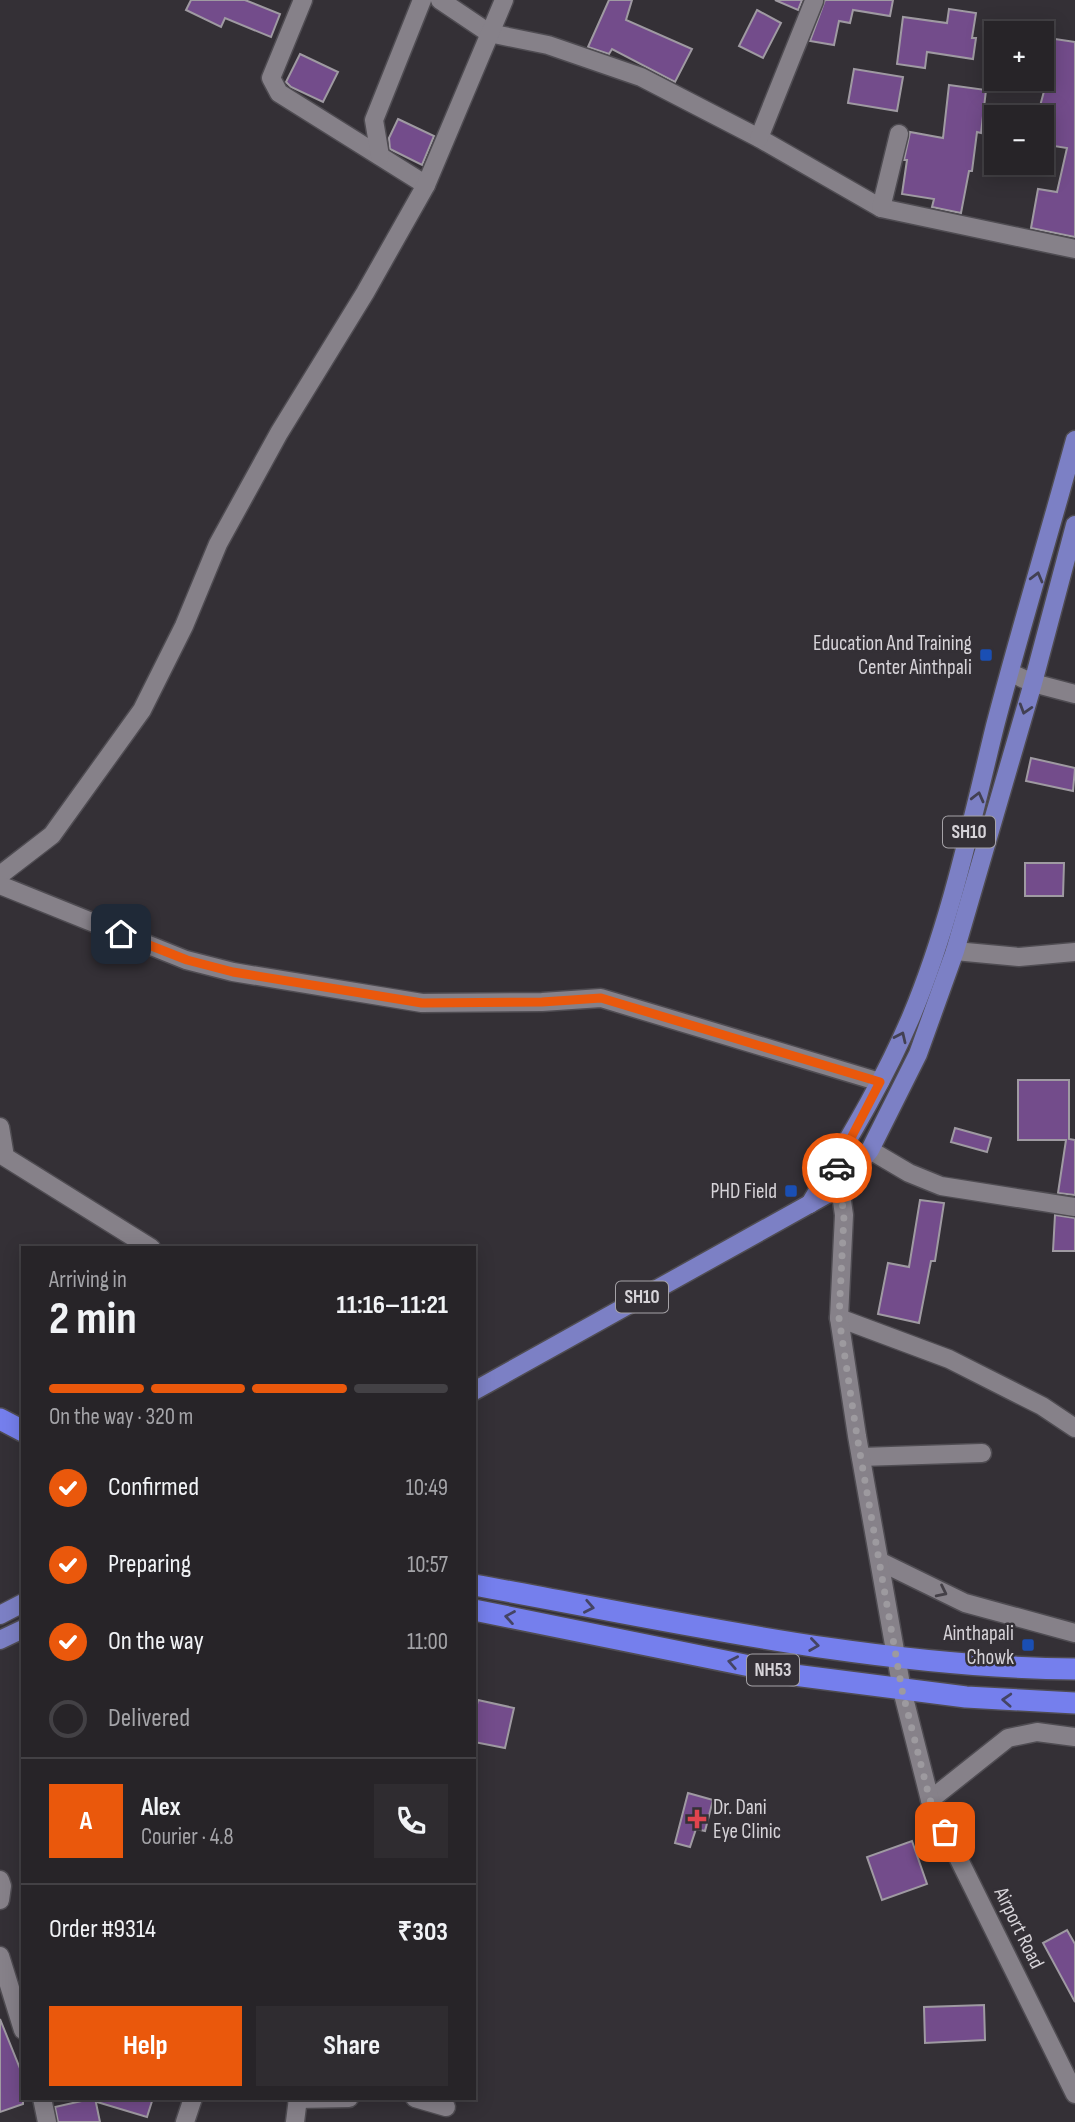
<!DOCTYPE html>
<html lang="en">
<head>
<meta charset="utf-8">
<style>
  body { margin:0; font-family:"Sofia Sans Condensed",sans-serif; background:#2f2c30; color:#f1f3f6; height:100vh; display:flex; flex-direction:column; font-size:26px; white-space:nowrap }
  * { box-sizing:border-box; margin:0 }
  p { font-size:23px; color:#a4a4a8 }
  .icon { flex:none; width:38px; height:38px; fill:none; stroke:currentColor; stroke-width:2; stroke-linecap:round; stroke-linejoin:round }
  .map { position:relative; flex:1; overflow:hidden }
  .details { position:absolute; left:21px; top:1246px; width:455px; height:854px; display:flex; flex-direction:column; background:#272428; border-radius:0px; box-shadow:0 4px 18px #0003,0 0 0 2px #434145 }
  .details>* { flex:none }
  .fabs { position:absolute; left:984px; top:21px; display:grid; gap:14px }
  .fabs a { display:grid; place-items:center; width:70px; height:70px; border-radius:0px; background:#272428; box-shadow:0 4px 18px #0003,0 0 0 2px #434145; font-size:35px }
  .pin { position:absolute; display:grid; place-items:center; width:60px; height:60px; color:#fff; margin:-30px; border-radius:14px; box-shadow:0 4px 10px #0006 }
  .courier { position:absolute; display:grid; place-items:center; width:70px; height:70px; margin:-35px; border:5px solid #ea580c; border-radius:50%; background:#fff; color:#222; box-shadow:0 2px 9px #0007 }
  .headline em { font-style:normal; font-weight:700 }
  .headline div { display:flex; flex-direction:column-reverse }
  .headline { display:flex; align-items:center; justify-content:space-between; height:119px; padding:0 28px }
  h1 { font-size:46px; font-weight:700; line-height:52px }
  .bar { display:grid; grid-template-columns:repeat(4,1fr); gap:10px 7px; align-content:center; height:84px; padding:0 28px }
  .bar i { height:9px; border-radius:5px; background:#434145 }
  .bar .active { background:#ea580c }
  .bar p { grid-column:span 4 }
  .line { display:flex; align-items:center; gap:18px; padding:0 28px; border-top:2px solid #434145 }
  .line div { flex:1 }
  .round { display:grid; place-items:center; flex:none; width:74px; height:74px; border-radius:0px; background:#2f2c30 }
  ol { padding:0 28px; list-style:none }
  li { display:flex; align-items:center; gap:21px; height:77px }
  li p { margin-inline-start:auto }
  li .icon { padding:7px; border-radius:50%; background:#ea580c; color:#fff; stroke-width:4 }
  li:last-child { color:#a4a4a8 }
  li i { width:38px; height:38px; border:4px solid #434145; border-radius:50% }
  .button { display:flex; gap:14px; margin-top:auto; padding:14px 28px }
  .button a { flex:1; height:80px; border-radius:0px; background:#ea580c; color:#fff; font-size:28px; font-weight:700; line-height:80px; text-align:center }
  .button a+a { background:#2f2c30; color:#f1f3f6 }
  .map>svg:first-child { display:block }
</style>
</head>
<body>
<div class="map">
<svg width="1075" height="2122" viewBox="0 0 1075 2122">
  <rect width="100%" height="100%" fill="#343036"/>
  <g fill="#734c8b" stroke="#9f9aa2" stroke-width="2">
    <path d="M191,0H245L280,14L271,37L225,18L221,27L186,10Z"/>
    <path d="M609,0H632L626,20L692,49L675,82L612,49L609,54L588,47Z"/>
    <path d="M775,0H802L798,10Z"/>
    <path d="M825,0H893L890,16L853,10L850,23L839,21L834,45L810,41Z"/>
    <path d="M949,9L976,13L972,38H976L973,59L927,52L925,68L897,64L903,17L947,23Z"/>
    <path d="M757,10L781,23L763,58L739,46Z"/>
    <path d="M1055,39L1075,42V237L1031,228L1038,189L1057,192L1067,148L1041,144V117H1037L1049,73L1041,72V41L1055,43Z"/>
    <path d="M300,54L338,72L323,102L291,87L286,82Z"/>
    <path d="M854,69L903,77L897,111L848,103Z"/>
    <path d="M949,85L986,90L981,133L977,132L972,171H969L961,213L932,207L934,199L902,194L907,160H904L910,132L943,138Z"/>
    <path d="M398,119L434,136L422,165L390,149L389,138Z"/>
    <path d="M1031,758L1075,768L1073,791L1026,781Z"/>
    <path d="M1025,863H1064L1063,896H1025Z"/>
    <path d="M1018,1080H1069V1139L1075,1140V1195L1058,1193L1066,1140H1018Z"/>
    <path d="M955,1128L991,1138L987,1152L951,1142Z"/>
    <path d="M920,1200L944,1203L935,1261H931L919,1323L878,1314L888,1263L909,1267Z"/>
    <path d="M1055,1215L1075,1218V1251H1053Z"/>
    <path d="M478,1700L514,1708L505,1748L474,1742V1717Z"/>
    <path d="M688,1793L713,1800L705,1831L696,1829L690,1847L675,1843Z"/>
    <path d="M912,1841L927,1884L882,1900L867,1857Z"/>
    <path d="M1067,1930L1075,1944V2002L1043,1943Z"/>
    <path d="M984,2005L985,2040L925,2043L924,2007Z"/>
    <path d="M0,2019L23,2076V2104L0,2112Z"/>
    <path d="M95,2098L100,2122H58L55,2107Z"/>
    <path d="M97,2098H153L147,2117L97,2102Z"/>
  </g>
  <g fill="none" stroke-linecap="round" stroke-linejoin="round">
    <g stroke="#4f4c52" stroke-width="21">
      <g id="street">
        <path d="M303,0L271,78L279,93L426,185"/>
        <path d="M440,0L489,33L548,45L641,77L759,138L881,208L1075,249"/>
        <path d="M759,138L814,1"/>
        <path d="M380,156L374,120L422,0"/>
        <path d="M881,208L899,134"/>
        <path d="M1011,673L1033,683L1075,694"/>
        <path d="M0,875L52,835L142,710L184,626L218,544L279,433L365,293L426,185L504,0"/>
        <path d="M0,885L186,960L233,972L422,1003L542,1002L601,998L880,1082"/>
        <path d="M955,951L1019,957L1075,952"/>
        <path d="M0,1127L5,1157L151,1248"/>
        <path d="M870,1150L909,1173L941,1186L1075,1207"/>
        <path d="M839,1318L949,1359L1042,1406L1075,1428"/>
        <path d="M861,1457L982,1453"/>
        <path d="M881,1562L965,1603L1075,1633"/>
        <path d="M930,1800L1008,1738L1037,1732L1075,1737"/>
        <path d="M0,1880L2,1886L0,1900"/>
        <path d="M0,1956L23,2030"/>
        <path d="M42,2098L47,2122"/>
        <path d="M415,2098L446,2107"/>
        <path d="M297,2099L349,2098"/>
        <path d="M185,2122L193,2098"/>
        <path d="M295,2122L298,2098"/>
      </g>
    </g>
    <g stroke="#4f4c52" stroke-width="21">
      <path id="secondary" d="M836,1160L844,1215L839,1318L857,1436L902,1690L930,1800L938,1817L1075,2094"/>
    </g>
    <g stroke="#4f4c52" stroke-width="21">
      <g id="primary">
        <path d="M810,1204C846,1143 883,1083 911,1017C950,924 971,824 995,726C1020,630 1049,535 1075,440"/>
        <path d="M474,1391L840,1187L870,1150L918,1054L955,951L1033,683L1075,525"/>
        <path d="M0,1615L23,1603"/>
        <path d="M0,1640L23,1629"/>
      </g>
    </g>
    <g stroke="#4f4c52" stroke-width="24">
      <g id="highway">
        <path d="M0,1419L23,1431"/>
        <path d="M474,1585C673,1621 872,1667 1075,1669"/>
        <path d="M474,1610L794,1675L966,1697L1075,1703"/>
      </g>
    </g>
    <use href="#street" stroke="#868189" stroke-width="18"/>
    <use href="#secondary" stroke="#868189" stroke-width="18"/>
    <use href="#primary" stroke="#7c80c5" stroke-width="18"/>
    <use href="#highway" stroke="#757fed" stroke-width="21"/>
  </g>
  <defs><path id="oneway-chevron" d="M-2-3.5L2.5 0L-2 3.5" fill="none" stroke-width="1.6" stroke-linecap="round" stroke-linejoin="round" transform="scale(1.75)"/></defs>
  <g stroke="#424053">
    <use href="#oneway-chevron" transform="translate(1037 577) rotate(-75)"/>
    <use href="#oneway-chevron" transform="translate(1025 709) rotate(107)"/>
    <use href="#oneway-chevron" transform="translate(978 797) rotate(-76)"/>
    <use href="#oneway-chevron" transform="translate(901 1037) rotate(-65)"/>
  </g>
  <use stroke="#444047" href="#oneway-chevron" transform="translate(942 1592) rotate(26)"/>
  <g stroke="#444464">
    <use href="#oneway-chevron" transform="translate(589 1607) rotate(11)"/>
    <use href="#oneway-chevron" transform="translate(510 1617) rotate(-170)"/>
    <use href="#oneway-chevron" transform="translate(814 1645) rotate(8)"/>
    <use href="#oneway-chevron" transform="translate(733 1662) rotate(-169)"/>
    <use href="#oneway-chevron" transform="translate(1007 1700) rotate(-177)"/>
  </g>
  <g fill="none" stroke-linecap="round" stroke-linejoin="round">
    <path stroke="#9d9a9f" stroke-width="7" stroke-dasharray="0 12.6" d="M837,1168L844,1215L839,1318L857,1436L902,1690L930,1800L945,1832"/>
    <path stroke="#ea580c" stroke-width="9" d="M121,934L187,960L233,972L422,1003L542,1002L601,998L880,1082L851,1138L836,1160L837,1168"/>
  </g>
  <g fill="#1a4fb4" stroke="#343036" stroke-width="2.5">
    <rect x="979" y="648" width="14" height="14" rx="3.5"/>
    <rect x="784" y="1184" width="14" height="14" rx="3.5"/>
    <rect x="1021" y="1638" width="14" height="14" rx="3.5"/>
  </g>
  <path fill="#e0444e" stroke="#343036" stroke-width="2.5" d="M693.5 1808.5h7v7h7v7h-7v7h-7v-7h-7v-7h7z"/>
  <g text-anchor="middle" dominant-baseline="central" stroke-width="5" stroke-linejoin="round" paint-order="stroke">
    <g fill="#343036" stroke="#a5a2a7" stroke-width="2">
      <rect x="943" y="816.5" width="52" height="31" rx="5"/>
      <rect x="616" y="1281.5" width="52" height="31" rx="5"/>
      <rect x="747" y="1654.5" width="52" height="31" rx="5"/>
    </g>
    <g font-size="19" font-weight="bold" fill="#d6d3d8">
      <text x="969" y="832">SH10</text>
      <text x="642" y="1297">SH10</text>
      <text x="773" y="1670">NH53</text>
    </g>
    <g font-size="21" fill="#d6d3d8" stroke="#343036" text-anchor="end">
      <text x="972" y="643">Education And Training<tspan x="972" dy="24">Center Ainthpali</tspan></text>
      <text x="777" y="1191">PHD Field</text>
      <text x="1014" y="1633">Ainthapali<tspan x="1014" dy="24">Chowk</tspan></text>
      <text x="713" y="1807" text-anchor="start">Dr. Dani<tspan x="713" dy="24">Eye Clinic</tspan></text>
    </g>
    <g font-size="21" fill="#d6d3d8" stroke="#343036">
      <text transform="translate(1019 1928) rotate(64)">Airport Road</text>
    </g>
  </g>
</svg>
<div class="fabs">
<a>+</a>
<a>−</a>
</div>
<div class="pin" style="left:945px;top:1832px;background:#ea580c"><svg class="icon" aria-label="bag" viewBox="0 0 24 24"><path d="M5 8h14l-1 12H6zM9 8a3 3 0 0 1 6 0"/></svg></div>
<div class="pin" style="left:121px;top:934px;background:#1f2937"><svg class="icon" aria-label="home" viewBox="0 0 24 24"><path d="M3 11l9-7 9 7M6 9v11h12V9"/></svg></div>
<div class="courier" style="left:837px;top:1168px"><svg class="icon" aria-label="car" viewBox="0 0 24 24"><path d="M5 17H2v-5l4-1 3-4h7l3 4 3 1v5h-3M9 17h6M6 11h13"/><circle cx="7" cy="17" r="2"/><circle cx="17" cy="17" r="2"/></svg></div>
<section class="details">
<div class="headline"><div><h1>2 min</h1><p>Arriving in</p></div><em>11:16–11:21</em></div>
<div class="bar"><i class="active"></i><i class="active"></i><i class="active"></i><i></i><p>On the way · 320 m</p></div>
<ol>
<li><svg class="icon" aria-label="check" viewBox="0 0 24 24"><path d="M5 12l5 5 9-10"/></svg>Confirmed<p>10:49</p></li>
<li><svg class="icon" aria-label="check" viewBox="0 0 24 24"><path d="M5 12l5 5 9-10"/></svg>Preparing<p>10:57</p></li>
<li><svg class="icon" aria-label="check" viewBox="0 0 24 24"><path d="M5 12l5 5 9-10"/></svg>On the way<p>11:00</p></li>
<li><i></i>Delivered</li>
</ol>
<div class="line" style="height:126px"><b class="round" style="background:#ea580c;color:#fff">A</b><div><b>Alex</b><p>Courier · 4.8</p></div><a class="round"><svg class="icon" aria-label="phone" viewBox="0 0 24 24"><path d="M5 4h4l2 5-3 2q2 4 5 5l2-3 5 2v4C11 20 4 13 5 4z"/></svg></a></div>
<div class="line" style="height:91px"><div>Order #9314</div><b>₹303</b></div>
<div class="button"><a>Help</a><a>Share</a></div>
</section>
</div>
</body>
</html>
